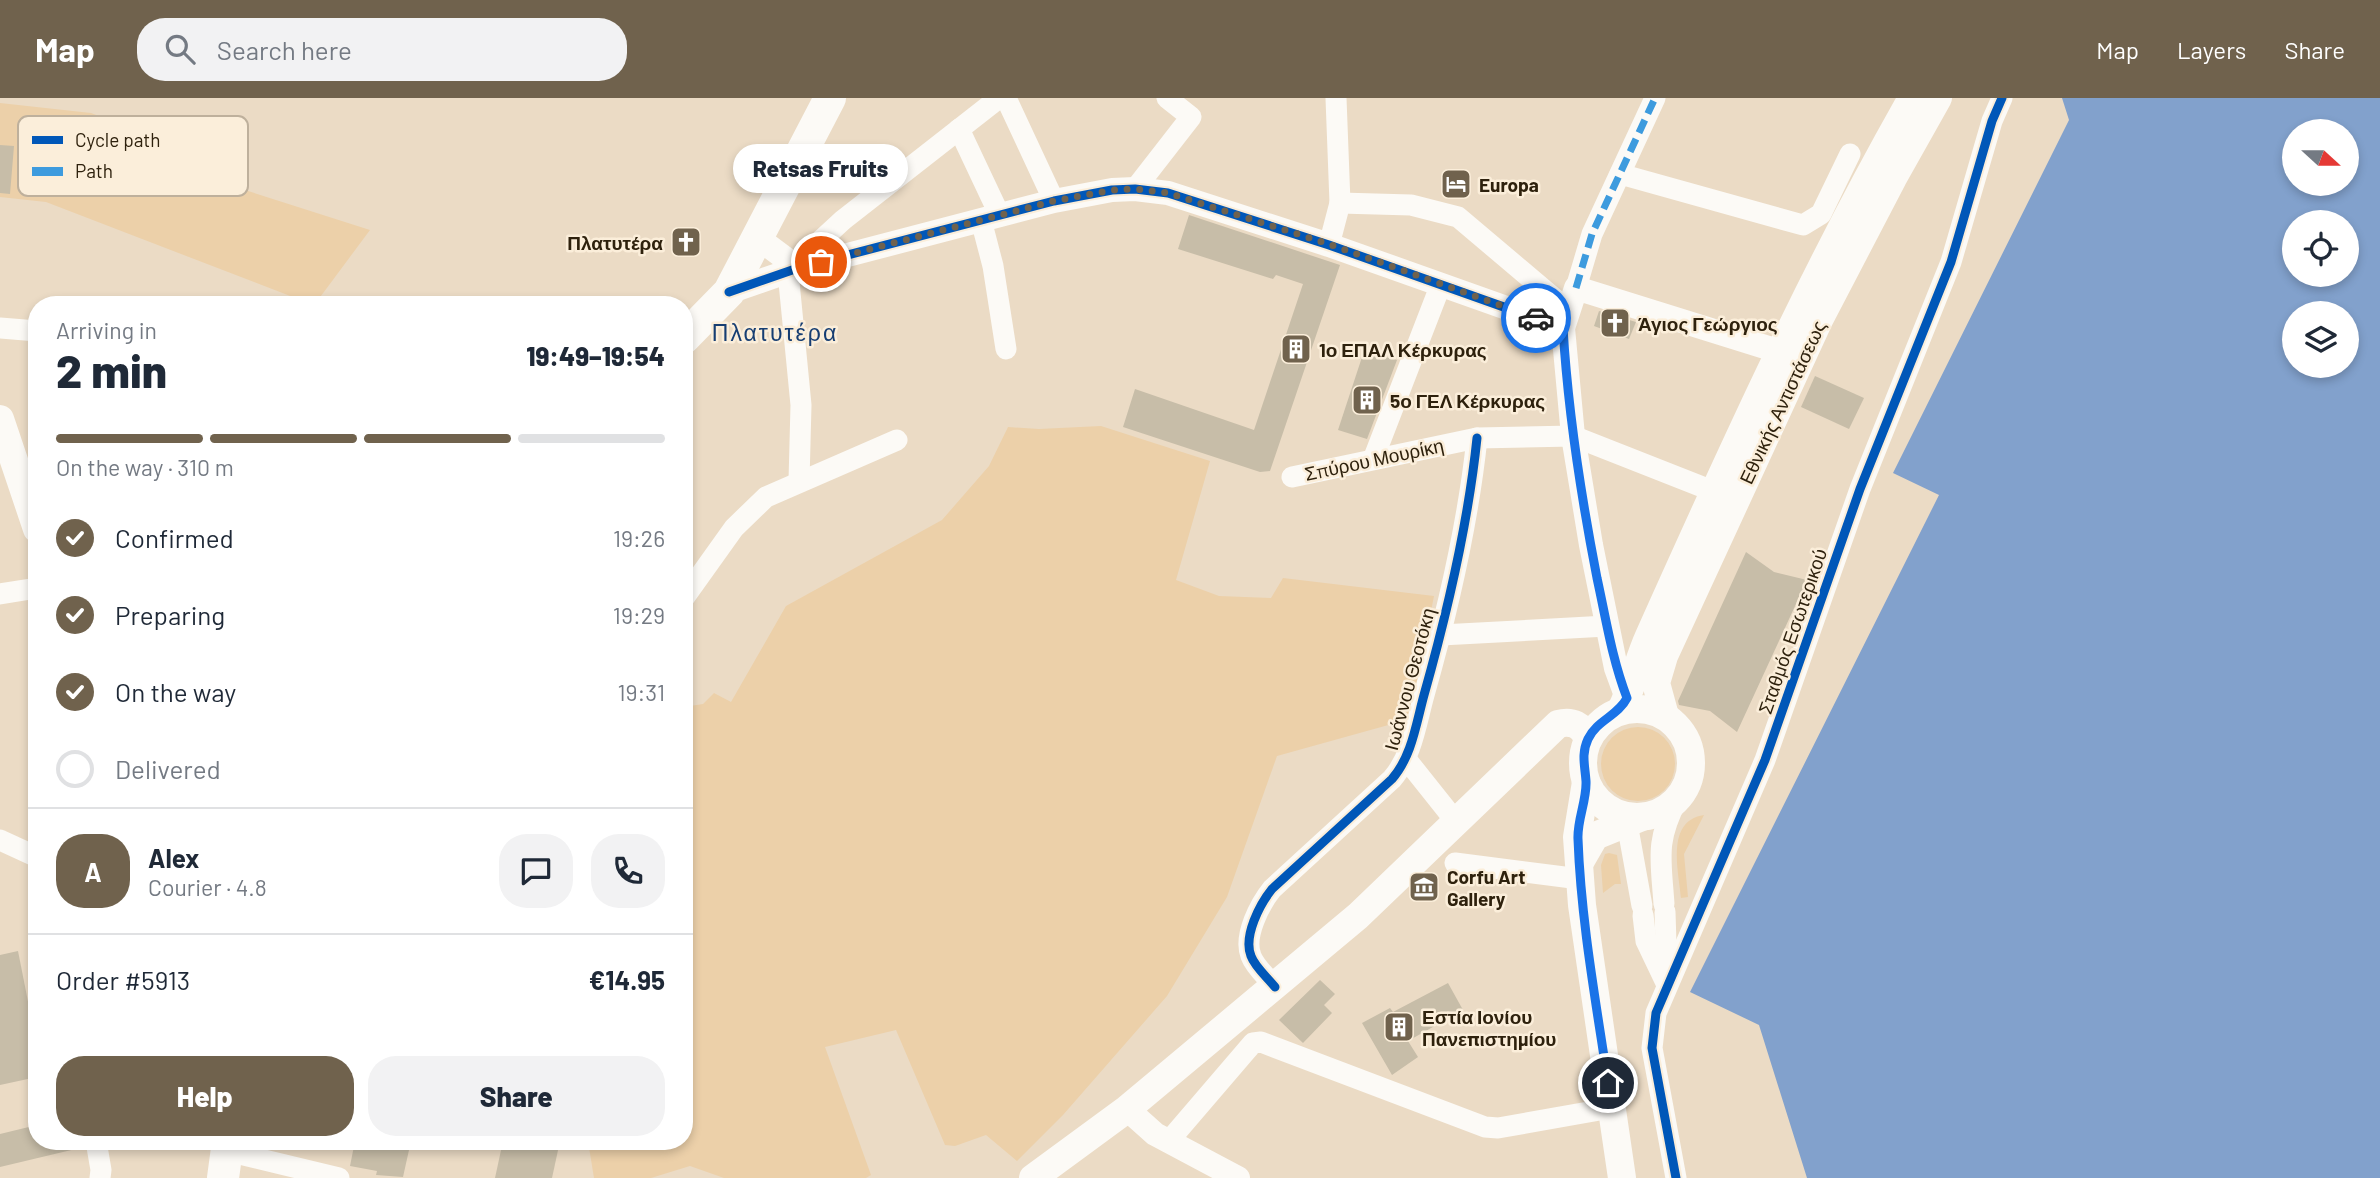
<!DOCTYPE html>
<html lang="en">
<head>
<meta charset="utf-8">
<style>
  body { margin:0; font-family:Barlow,sans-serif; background:#f2f2f3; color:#1f2937; height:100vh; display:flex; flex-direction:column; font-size:26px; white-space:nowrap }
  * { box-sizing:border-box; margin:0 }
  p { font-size:23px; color:#747a83 }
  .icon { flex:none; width:38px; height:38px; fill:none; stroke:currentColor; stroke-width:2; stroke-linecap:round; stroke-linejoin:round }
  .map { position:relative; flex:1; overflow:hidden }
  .drawer { position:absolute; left:28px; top:198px; width:665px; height:854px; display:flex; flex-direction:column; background:#fff; border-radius:28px; box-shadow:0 4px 10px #0003 }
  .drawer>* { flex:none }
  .needle { width:46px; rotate:111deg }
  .tools { position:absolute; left:2282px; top:21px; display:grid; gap:14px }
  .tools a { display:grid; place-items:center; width:77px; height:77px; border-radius:50%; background:#fff; box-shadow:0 4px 10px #0003; font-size:35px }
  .pin { position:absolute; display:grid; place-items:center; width:60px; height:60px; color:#fff; margin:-30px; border:4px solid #fff; border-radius:50%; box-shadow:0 2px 7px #0007 }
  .courier { position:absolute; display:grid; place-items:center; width:70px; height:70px; margin:-35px; border:5px solid #1a73e8; border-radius:50%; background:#fff; color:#222; box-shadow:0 2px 9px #0007 }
  .bubble { position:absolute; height:49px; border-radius:24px; background:#fff; box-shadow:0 4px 10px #0003; font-size:23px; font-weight:800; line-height:49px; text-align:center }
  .summary em { font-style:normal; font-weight:800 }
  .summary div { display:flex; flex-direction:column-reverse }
  .summary { display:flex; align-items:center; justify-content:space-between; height:119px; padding:0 28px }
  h1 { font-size:46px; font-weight:800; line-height:52px }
  .bar { display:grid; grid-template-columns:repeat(4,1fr); gap:10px 7px; align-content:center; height:84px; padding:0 28px }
  .bar i { height:9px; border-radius:5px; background:#e0e1e3 }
  .bar .current { background:#70624d }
  .bar p { grid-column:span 4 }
  .line { display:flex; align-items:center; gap:18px; padding:0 28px; border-top:2px solid #e0e1e3 }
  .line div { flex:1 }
  .round { display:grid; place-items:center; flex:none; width:74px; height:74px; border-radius:28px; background:#f2f2f3 }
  ol { padding:0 28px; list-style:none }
  li { display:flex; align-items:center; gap:21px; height:77px }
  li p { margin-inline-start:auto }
  li .icon { padding:7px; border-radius:50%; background:#70624d; color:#fff; stroke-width:4 }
  li:last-child { color:#747a83 }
  li i { width:38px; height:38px; border:4px solid #e0e1e3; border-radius:50% }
  .action { display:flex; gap:14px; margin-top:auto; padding:14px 28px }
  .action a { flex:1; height:80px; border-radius:28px; background:#70624d; color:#fff; font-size:28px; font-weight:800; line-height:80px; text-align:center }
  .action a+a { background:#f2f2f3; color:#1f2937 }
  header { display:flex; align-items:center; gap:42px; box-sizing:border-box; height:98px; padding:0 35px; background:#70624d; color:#fff }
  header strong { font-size:33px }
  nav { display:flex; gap:38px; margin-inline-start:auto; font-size:24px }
  .search { width:490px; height:63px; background:#f2f2f3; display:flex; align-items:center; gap:18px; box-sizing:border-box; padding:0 24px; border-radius:28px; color:#747a83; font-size:26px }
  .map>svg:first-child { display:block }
</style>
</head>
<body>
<header>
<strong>Map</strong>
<div class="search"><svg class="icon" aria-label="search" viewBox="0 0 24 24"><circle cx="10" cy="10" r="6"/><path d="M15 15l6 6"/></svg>Search here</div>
<nav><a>Map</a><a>Layers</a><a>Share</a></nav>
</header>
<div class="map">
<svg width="2380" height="1080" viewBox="0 0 2380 1080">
  <rect width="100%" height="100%" fill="#ebdbc5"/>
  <g fill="#ecd0a9">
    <path d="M0,5L91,15L180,49L176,70L370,132L315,206H311L46,104L0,99Z"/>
    <path d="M1101,328L1210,363L1176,482L1219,498L1271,500L1283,480L1434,498L1410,621L1277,658L1227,799L1167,898L1063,1017L1017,1063L986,1037L955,1048L945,1047L896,932L825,949L871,1077L866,1080H724L690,1068L651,1080H594L588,1043H684V609L703,606L714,595L731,604L786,508L942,422L989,368L1008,329L1039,331Z"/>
    <circle cx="1638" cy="666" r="37"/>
    <path d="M1704,717L1684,756L1688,799L1681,800C1679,773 1665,723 1704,717Z"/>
    <path d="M1609,755L1617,757L1621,786H1615L1603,795L1601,767L1605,756Z"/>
  </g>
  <path fill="#82a1cc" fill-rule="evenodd" d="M2062,0H2380V1080H1807L1759,927L1690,894L1939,397L1893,375L2069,22ZM2294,33H2347V86H2294ZM2294,124H2347V177H2294ZM2294,215H2347V268H2294Z"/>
  <g fill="#c7bda8">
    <path d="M0,47L14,48L10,96L0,95Z"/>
    <path d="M1189,117L1340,167L1270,373L1260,374L1123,329L1135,291L1254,332L1303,186L1276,177L1273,181L1178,151Z"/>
    <path d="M1599,213L1636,224L1629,241L1594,228Z"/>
    <path d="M1364,253L1397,262L1367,341L1338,332Z"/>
    <path d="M1815,278L1864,300L1849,331L1801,309Z"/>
    <path d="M1746,454L1774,474L1807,482L1737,634L1710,613L1679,607L1678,603Z"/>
    <path d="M18,853L37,949V979L0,987V857Z"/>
    <path d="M1320,882L1335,896L1324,907L1332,915L1303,945L1279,922Z"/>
    <path d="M1448,885L1463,912L1408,943L1418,959L1392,977L1362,925L1390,910L1393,914Z"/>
    <path d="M37,1027V1043H83L84,1049L0,1069V1036Z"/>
    <path d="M355,1043H411L403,1079L376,1077L377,1073L350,1068Z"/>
    <path d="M503,1043H560L552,1080H495Z"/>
  </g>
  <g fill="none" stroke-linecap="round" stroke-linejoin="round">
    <g stroke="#fcfaf6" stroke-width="21">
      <path d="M1006,0L1054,103"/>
      <path d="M1336,0L1340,105"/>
      <path d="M959,31L1000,118"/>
      <path d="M1620,76L1803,127L1821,116L1850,56"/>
      <path d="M1135,91L1191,19L1167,0"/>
      <path d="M981,122L993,168L1006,251"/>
      <path d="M1329,147L1340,105L1411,107L1458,119L1568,212"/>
      <path d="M798,170L818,145L843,122L999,0"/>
      <path d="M788,174L801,307L799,383"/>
      <path d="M1576,190L1592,136L1655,0"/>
      <path d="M0,230L37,233"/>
      <path d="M1374,359L1441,186"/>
      <path d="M1292,379L1477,340L1573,338L1728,399"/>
      <path d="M0,496L37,490"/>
      <path d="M684,500L734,430L766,399L897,342"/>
      <path d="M1441,537L1607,528"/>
      <path d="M1406,661L1457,725"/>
      <path d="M1627,725L1642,808"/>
      <path d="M0,742L37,759"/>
      <path d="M1455,765L1580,781"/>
      <path d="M1664,806C1661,761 1655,744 1677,702"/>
      <path d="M1665,814L1667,878"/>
      <path d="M1643,817L1646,843L1667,887"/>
      <path d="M1275,889C1267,879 1255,869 1251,858C1243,838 1260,806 1272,791L1392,681C1412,658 1416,626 1424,597C1448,512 1468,427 1477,340"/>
      <path d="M96,1043L101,1072L100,1080"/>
      <path d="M1168,1044L1246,953L1253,945L1261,944L1485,1029L1498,1030L1611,1010"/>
      <path d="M227,1053L339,1080"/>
      <path d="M1676,1080L1652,950L1656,915L1765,662L1860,391L1951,164L1992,23L2002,0"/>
    </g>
    <g stroke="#fcfaf6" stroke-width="24">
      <path d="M758,140L798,170"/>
      <path d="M729,194L798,170L1054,103L1112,92L1135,91L1168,95L1329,147L1563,230"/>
      <path d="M1627,600L1616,570L1591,447L1573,338L1563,230L1576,190L1797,259"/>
      <path d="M1127,1011L1155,1036L1238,1080"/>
    </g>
    <g stroke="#fcfaf6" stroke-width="28">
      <path d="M0,321L37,431"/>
      <circle cx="1637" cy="665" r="54"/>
      <path d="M1621,612C1633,588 1638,562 1649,538C1731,355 1813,174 1912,0"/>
      <path d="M1665,618L1656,585L1664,558L1820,220L1893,80L1938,0"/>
      <path d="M1586,684L1577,739L1582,807L1622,1080"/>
      <path d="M1580,764L1595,738L1642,719"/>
      <path d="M1033,1080L1127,1011L1358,818L1558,626C1572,622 1582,627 1588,641"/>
    </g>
    <g stroke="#fcfaf6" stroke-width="32">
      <path d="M684,240L729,194L830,0"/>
      <path d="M223,1080L228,1043"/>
    </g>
    <path stroke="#3d9bde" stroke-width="7" stroke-dasharray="14 7" stroke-linecap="butt" d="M1576,190L1592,136L1655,0"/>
    <g stroke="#fbeeda" stroke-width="13">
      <g id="cycleway">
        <path d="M729,194L798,170L1054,103L1112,92L1135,91L1168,95L1329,147L1563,230"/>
        <path d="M1275,889C1267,879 1255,869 1251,858C1243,838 1260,806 1272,791L1392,681C1412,658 1416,626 1424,597C1448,512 1468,427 1477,340"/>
        <path d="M1676,1080L1652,950L1656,915L1765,662L1860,391L1951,164L1992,23L2002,0"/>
      </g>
    </g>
    <use href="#cycleway" stroke="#0057b8" stroke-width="9"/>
  </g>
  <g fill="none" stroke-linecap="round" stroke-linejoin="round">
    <path stroke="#70624d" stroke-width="7" stroke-dasharray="0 12.6" d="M821,164L1054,103L1112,92L1135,91L1168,95L1329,146L1536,220"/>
    <path stroke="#1a73e8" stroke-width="9" d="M1536,220L1563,230C1568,314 1581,398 1597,480C1606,521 1612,561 1627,600C1618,618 1597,622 1588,641C1581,656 1585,668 1586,683C1587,702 1577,722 1578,741C1581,823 1596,904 1608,985"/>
  </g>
  <defs>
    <g id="hotel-square" transform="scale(1.575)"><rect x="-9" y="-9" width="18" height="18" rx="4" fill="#70624d" stroke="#fbeeda"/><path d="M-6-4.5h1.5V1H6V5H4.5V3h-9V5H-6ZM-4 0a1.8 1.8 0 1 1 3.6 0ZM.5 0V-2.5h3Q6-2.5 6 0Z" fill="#fff"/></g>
    <g id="church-square" transform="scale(1.575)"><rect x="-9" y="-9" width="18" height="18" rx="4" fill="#70624d" stroke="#fbeeda"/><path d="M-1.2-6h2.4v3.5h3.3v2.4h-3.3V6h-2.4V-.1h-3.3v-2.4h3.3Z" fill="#fff"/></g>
    <g id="building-square" transform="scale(1.575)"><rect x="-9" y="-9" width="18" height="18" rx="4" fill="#70624d" stroke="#fbeeda"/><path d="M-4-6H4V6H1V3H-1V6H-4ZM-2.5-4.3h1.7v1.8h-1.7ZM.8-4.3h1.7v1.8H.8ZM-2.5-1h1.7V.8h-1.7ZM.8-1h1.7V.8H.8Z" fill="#fff"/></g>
    <g id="museum-square" transform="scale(1.575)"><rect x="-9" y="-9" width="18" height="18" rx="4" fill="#70624d" stroke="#fbeeda"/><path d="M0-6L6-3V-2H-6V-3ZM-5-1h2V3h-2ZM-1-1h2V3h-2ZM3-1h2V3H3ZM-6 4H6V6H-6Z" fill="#fff"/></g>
  </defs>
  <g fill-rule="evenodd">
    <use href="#hotel-square" x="1456" y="86"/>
    <use href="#church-square" x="686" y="144"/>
    <use href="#church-square" x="1615" y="225"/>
    <use href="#building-square" x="1296" y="251"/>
    <use href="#building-square" x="1367" y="302"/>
    <use href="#museum-square" x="1424" y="789"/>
    <use href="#building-square" x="1399" y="929"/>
  </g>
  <g text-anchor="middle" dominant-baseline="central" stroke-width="5" stroke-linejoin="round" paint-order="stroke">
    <g font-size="19" font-weight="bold" fill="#2e210d" stroke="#fbeeda" text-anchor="start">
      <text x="1479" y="86">Europa</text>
      <text x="663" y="144" text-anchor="end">Πλατυτέρα</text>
      <text x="1638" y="225">Άγιος Γεώργιος</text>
      <text x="1319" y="251">1ο ΕΠΑΛ Κέρκυρας</text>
      <text x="1390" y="302">5ο ΓΕΛ Κέρκυρας</text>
      <text x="1447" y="778">Corfu Art<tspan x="1447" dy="22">Gallery</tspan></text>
      <text x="1422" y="918">Εστία Ιονίου<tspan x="1422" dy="22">Πανεπιστημίου</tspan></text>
    </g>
    <g font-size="19" fill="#2e210d" stroke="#fbeeda">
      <text transform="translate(1782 304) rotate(-65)">Εθνικής Αντιστάσεως</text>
      <text transform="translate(1374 361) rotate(-12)">Σπύρου Μουρίκη</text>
      <text transform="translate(1792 533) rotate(-71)">Σταθμός Εσωτερικού</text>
      <text transform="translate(1409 581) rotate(-75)">Ιωάννου Θεοτόκη</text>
    </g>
    <g font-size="23" letter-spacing="2" fill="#173e72" stroke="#fbeeda">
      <text x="775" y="234">Πλατυτέρα</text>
    </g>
  </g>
  <rect x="18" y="18" width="230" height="80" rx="10" fill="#fbeeda" stroke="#beb09c" stroke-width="2"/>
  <rect x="32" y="38" width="31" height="8" fill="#0057b8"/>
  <rect x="32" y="69" width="31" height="9" fill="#3d9bde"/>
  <g font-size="19" fill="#2e210d">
    <text x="75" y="49">Cycle path</text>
    <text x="75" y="80">Path</text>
  </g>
</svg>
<div class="tools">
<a><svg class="needle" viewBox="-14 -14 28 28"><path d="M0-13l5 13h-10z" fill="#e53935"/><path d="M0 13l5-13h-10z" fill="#747a83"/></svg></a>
<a><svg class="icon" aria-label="locate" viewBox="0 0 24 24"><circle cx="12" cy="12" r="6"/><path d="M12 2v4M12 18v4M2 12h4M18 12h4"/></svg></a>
<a><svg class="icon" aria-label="layers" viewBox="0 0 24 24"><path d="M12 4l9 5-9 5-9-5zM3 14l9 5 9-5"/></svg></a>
</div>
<div class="pin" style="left:821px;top:164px;background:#ea580c"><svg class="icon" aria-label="bag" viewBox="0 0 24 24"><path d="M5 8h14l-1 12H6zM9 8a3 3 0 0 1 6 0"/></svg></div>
<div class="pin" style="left:1608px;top:985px;background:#1f2937"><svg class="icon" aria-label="home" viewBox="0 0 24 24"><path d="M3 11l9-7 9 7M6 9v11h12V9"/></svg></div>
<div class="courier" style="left:1536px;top:220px"><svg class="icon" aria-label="car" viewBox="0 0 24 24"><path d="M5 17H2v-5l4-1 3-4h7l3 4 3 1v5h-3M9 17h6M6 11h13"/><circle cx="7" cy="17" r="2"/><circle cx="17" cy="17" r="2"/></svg></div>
<div class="bubble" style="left:733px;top:46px;width:175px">Retsas Fruits</div>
<section class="drawer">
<div class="summary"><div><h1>2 min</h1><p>Arriving in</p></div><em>19:49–19:54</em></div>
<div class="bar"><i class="current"></i><i class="current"></i><i class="current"></i><i></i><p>On the way · 310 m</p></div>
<ol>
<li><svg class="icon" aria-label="check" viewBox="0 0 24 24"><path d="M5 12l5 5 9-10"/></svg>Confirmed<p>19:26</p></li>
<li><svg class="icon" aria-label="check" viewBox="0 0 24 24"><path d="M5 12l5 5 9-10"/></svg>Preparing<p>19:29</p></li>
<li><svg class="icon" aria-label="check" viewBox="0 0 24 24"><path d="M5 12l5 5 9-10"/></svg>On the way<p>19:31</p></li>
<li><i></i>Delivered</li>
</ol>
<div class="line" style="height:126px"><b class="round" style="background:#70624d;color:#fff">A</b><div><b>Alex</b><p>Courier · 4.8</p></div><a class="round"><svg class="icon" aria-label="chat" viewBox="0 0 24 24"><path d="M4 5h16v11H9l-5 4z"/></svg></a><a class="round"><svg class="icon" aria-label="phone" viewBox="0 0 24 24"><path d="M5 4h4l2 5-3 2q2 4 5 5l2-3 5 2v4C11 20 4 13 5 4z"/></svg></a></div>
<div class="line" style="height:91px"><div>Order #5913</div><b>€14.95</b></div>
<div class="action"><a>Help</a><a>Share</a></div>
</section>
</div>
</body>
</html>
